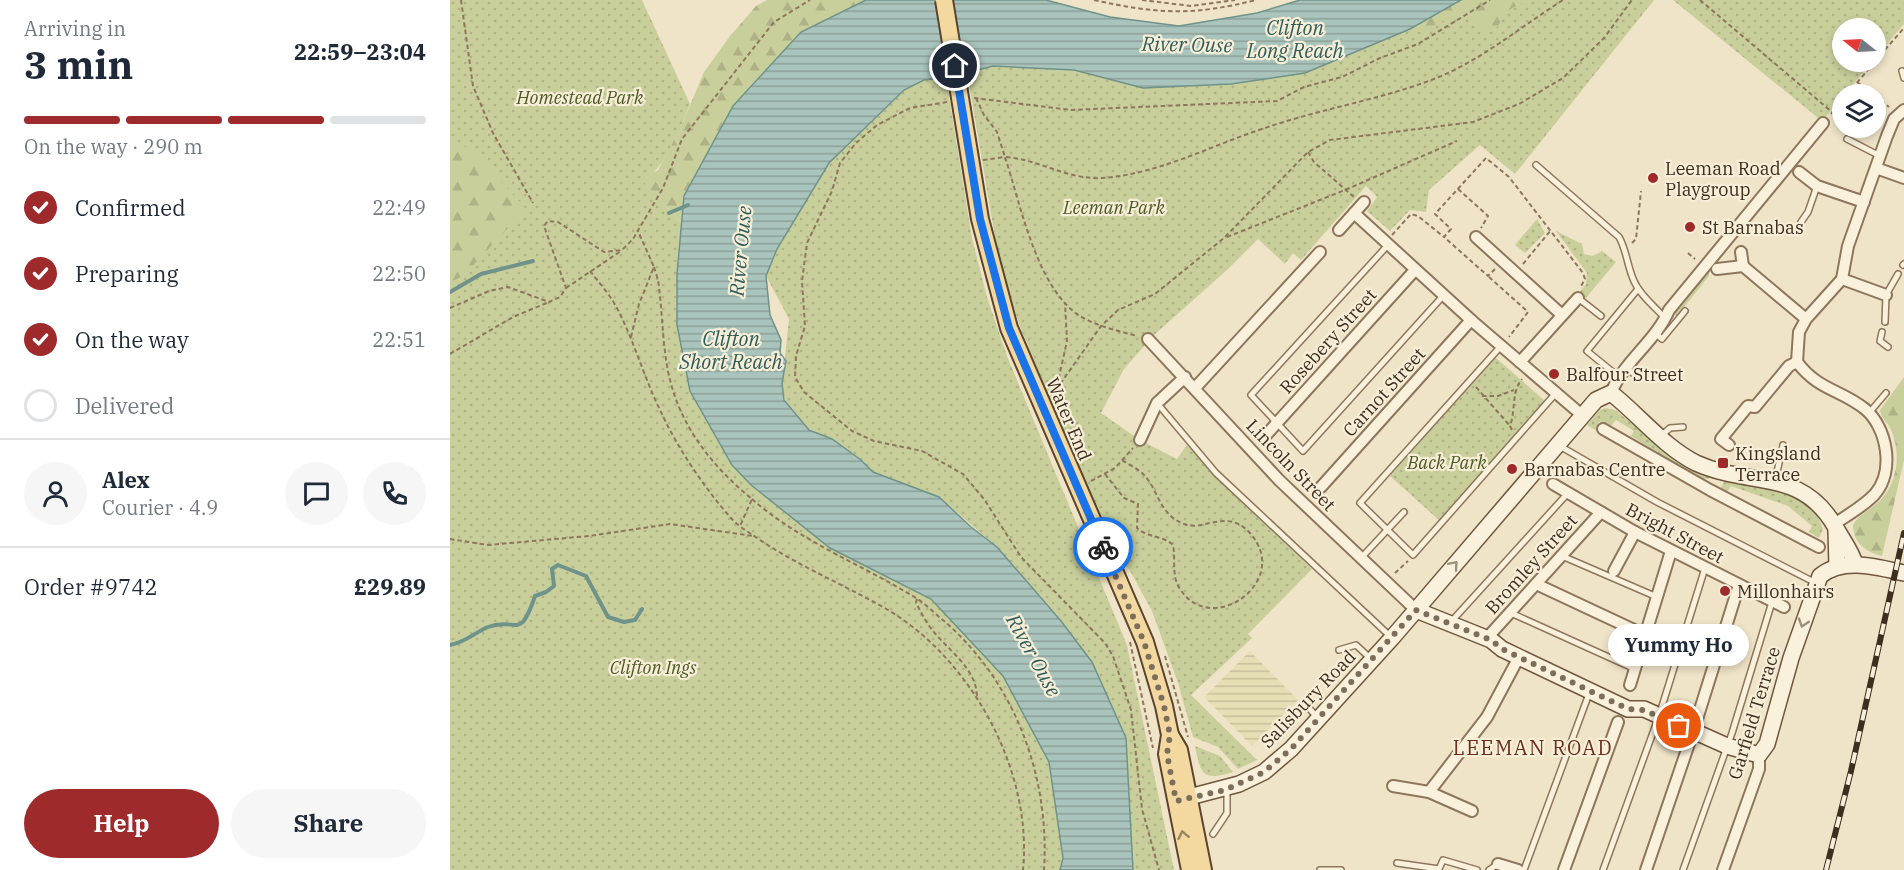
<!DOCTYPE html>
<html lang="en">
<head>
<meta charset="utf-8">
<style>
  body { margin:0; font-family:"IBM Plex Serif",serif; background:#f6f6f7; color:#1f2937; height:100vh; display:flex; flex-direction:column; font-size:22px; white-space:nowrap }
  * { box-sizing:border-box; margin:0 }
  p { font-size:20px; color:#747a83 }
  .icon { flex:none; width:33px; height:33px; fill:none; stroke:currentColor; stroke-width:2; stroke-linecap:round; stroke-linejoin:round }
  .map { position:relative; flex:1; overflow:hidden }
  .drawer { display:flex; flex-direction:column; background:#fff; width:450px }
  .drawer>* { flex:none }
  .needle { width:39px; rotate:288deg }
  .controls { position:absolute; left:1382px; top:18px; display:grid; gap:12px }
  .controls a { display:grid; place-items:center; width:54px; height:54px; border-radius:50%; background:#fff; box-shadow:0 3px 9px #0003; font-size:30px }
  .pin { position:absolute; display:grid; place-items:center; width:51px; height:51px; color:#fff; margin:-26px; border:3px solid #fff; border-radius:50%; box-shadow:0 2px 6px #0007 }
  .courier { position:absolute; display:grid; place-items:center; width:60px; height:60px; margin:-30px; border:4px solid #1a73e8; border-radius:50%; background:#fff; color:#222; box-shadow:0 2px 8px #0007 }
  .bubble { position:absolute; height:42px; border-radius:21px; background:#fff; box-shadow:0 3px 9px #0003; font-size:20px; font-weight:700; line-height:42px; text-align:center }
  .overview em { font-style:normal; font-weight:700 }
  .overview div { display:flex; flex-direction:column-reverse }
  .overview { display:flex; align-items:center; justify-content:space-between; height:102px; padding:0 24px }
  h1 { font-size:39px; font-weight:700; line-height:45px }
  .bar { display:grid; grid-template-columns:repeat(4,1fr); gap:9px 6px; align-content:center; height:72px; padding:0 24px }
  .bar i { height:8px; border-radius:4px; background:#e0e1e3 }
  .bar .current { background:#9e2a2b }
  .bar p { grid-column:span 4 }
  .line { display:flex; align-items:center; gap:15px; padding:0 24px; border-top:2px solid #e0e1e3 }
  .line div { flex:1 }
  .round { display:grid; place-items:center; flex:none; width:63px; height:63px; border-radius:32px; background:#f6f6f7 }
  ol { padding:0 24px; list-style:none }
  li { display:flex; align-items:center; gap:18px; height:66px }
  li p { margin-inline-start:auto }
  li .icon { padding:6px; border-radius:50%; background:#9e2a2b; color:#fff; stroke-width:4 }
  li:last-child { color:#747a83 }
  li i { width:33px; height:33px; border:3px solid #e0e1e3; border-radius:50% }
  .action { display:flex; gap:12px; margin-top:auto; padding:12px 24px }
  .action a { flex:1; height:69px; border-radius:36px; background:#9e2a2b; color:#fff; font-size:24px; font-weight:700; line-height:69px; text-align:center }
  .action a+a { background:#f6f6f7; color:#1f2937 }
  main { display:flex; flex:1; min-height:0 }
  .map>svg:first-child { display:block }
</style>
</head>
<body>
<main>
<section class="drawer">
<div class="overview"><div><h1>3 min</h1><p>Arriving in</p></div><em>22:59–23:04</em></div>
<div class="bar"><i class="current"></i><i class="current"></i><i class="current"></i><i></i><p>On the way · 290 m</p></div>
<ol>
<li><svg class="icon" aria-label="check" viewBox="0 0 24 24"><path d="M5 12l5 5 9-10"/></svg>Confirmed<p>22:49</p></li>
<li><svg class="icon" aria-label="check" viewBox="0 0 24 24"><path d="M5 12l5 5 9-10"/></svg>Preparing<p>22:50</p></li>
<li><svg class="icon" aria-label="check" viewBox="0 0 24 24"><path d="M5 12l5 5 9-10"/></svg>On the way<p>22:51</p></li>
<li><i></i>Delivered</li>
</ol>
<div class="line" style="height:108px"><a class="round"><svg class="icon" aria-label="person" viewBox="0 0 24 24"><circle cx="12" cy="8" r="4"/><path d="M4 21q1-7 8-7t8 7"/></svg></a><div><b>Alex</b><p>Courier · 4.9</p></div><a class="round"><svg class="icon" aria-label="chat" viewBox="0 0 24 24"><path d="M4 5h16v11H9l-5 4z"/></svg></a><a class="round"><svg class="icon" aria-label="phone" viewBox="0 0 24 24"><path d="M5 4h4l2 5-3 2q2 4 5 5l2-3 5 2v4C11 20 4 13 5 4z"/></svg></a></div>
<div class="line" style="height:78px"><div>Order #9742</div><b>£29.89</b></div>
<div class="action"><a>Help</a><a>Share</a></div>
</section>
<div class="map">
<svg width="1454" height="870" viewBox="0 0 1454 870">
  <defs>
    <pattern id="farmland-rules" width="6" height="5" patternUnits="userSpaceOnUse" patternTransform="scale(1.5)"><rect width="6" height="5" fill="#e6deb5"/><path d="M0 2.5h6" fill="none" stroke="#c6bf9b"/></pattern>
    <pattern id="green-dots" width="8" height="8" patternUnits="userSpaceOnUse" patternTransform="scale(1.5)"><rect width="8" height="8" fill="#c9cf9b"/><path d="M2 2h.1M6 6h.1" fill="none" stroke="#aeb285" stroke-width="1.8" stroke-linecap="round"/></pattern>
    <pattern id="forest-firs" width="22" height="20" patternUnits="userSpaceOnUse" patternTransform="scale(1.5)"><rect width="22" height="20" fill="#c9cf9b"/><path d="M5 1l3.5 6h-7zM16 11l3.5 6h-7z" fill="#aeb285"/></pattern>
    <pattern id="water-rules" width="6" height="5" patternUnits="userSpaceOnUse" patternTransform="scale(1.5)"><rect width="6" height="5" fill="#a9c4bc"/><path d="M0 2.5h6" fill="none" stroke="#8ba098"/></pattern>
  </defs>
  <rect width="100%" height="100%" fill="#f0e4c8"/>
  <path fill="url(#farmland-rules)" d="M800,651L848,700L802,746L754,697Z"/>
  <g fill="url(#green-dots)">
    <path d="M0,0H192L240,104C230,131 217,163 194,182L232,223L227,274L282,465L301,485L380,548L481,599L553,676L599,762L613,858L610,870H0Z"/>
    <path d="M1011,0H1204L1065,174L1030,145L979,190L976,212L960,210L940,231L917,211L927,197L916,186L851,260L843,253L835,264L808,239L777,270L704,335L674,369L651,413L690,440L727,459L737,445L862,569L798,634L802,638L741,695L807,760L788,769L768,747L743,737L728,683L702,611L679,569L663,551L635,487L569,324L548,255L517,72L543,66L624,70L693,88L960,29Z"/>
    <path d="M1223,0H1454V24L1425,58V28H1392V62H1422L1372,121Z"/>
    <path d="M496,78L522,238L537,297L557,356L677,645L724,870H683L676,737L642,662L603,611L547,547L489,497L423,472L411,460L381,439L358,428L335,400L332,385L339,319L316,276L327,250L379,163L454,90L474,80Z"/>
    <path d="M1087,219L1095,233L1075,253L1065,245Z"/>
    <path d="M1106,231L1132,244L1134,254L1143,256L1152,251L1166,262L1135,299L1129,293L1136,284L1137,273Z"/>
    <path d="M1259,267V276L1227,316L1222,312Z"/>
    <path d="M1045,357L1095,401L990,521L940,476Z"/>
    <path d="M1156,408L1165,410L1235,466L1258,475L1259,479L1249,478L1181,436L1184,431L1166,420L1161,426L1149,422L1145,430L1137,425L1150,410Z"/>
    <path d="M1276,478C1311,486 1361,489 1373,529L1369,538L1359,532L1362,526L1338,506L1281,486L1277,492L1270,489Z"/>
    <path d="M1177,634L1185,638L1178,662L1167,657Z"/>
    <path d="M745,746L770,756L783,772C753,781 751,776 745,746Z"/>
  </g>
  <g fill="url(#forest-firs)">
    <path d="M317,0H416L351,32L234,196L232,223L191,179L208,170L230,129L254,72L280,36L306,6Z"/>
    <path d="M1011,0H1079C1072,4 1060,8 1056,13C1048,24 1049,31 1034,32L1017,17L989,22L976,31L960,29Z"/>
    <path d="M3,140L23,151L76,209L14,275L0,283V146Z"/>
    <path d="M1454,377V460L1432,556C1416,552 1403,543 1403,525C1409,513 1425,508 1433,497C1449,478 1451,448 1439,426C1435,420 1431,417 1430,410Z"/>
  </g>
  <path fill="url(#water-rules)" stroke="#6f938a" stroke-width="1.5" d="M416,0H596L660,17L729,26L807,13L850,0H1011L960,29L855,73L781,84L693,88L624,70L543,66L496,78L474,80L454,90L379,163L327,249L316,276L320,315L331,340L330,353L336,361L332,383L334,400L359,430L382,439L411,460L423,472L489,497L521,527L547,547L611,621L642,662L676,738L683,870H610L613,858L599,762L553,676L481,599L380,548L301,485L282,465L240,391L227,325V274L234,196L283,106L351,32Z"/>
  <g fill="none" stroke-linecap="round" stroke-linejoin="round">
    <g stroke="#6f938a" stroke-width="4">
      <path d="M219,213L238,205"/>
      <path d="M0,292L31,274L83,261"/>
      <path d="M0,645C16,642 24,633 38,627C67,616 69,643 85,596L96,592L104,586L102,569L108,565L136,576L158,617L174,622L185,620L192,609"/>
    </g>
    <g stroke="#8d765c" stroke-width="8">
      <g id="lane">
        <path d="M1452,71L1454,78"/>
        <path d="M1397,139L1430,156"/>
        <path d="M1086,165L1169,237C1177,251 1177,266 1184,281C1190,295 1204,306 1214,317"/>
        <path d="M1351,222L1358,212L1367,186"/>
        <path d="M938,245L801,395L853,451L993,296"/>
        <path d="M1453,265L1454,264"/>
        <path d="M1128,298L1151,316"/>
        <path d="M1435,322L1436,295L1448,274"/>
        <path d="M1432,332L1430,341L1438,347"/>
        <path d="M1205,333L1212,339L1235,311"/>
        <path d="M1051,346L910,503L963,555L1106,393"/>
        <path d="M1176,368L1184,374"/>
        <path d="M1169,377L1137,351L1188,289"/>
        <path d="M707,403L766,473L941,637"/>
        <path d="M1419,413L1436,393"/>
        <path d="M1212,435L1220,428L1233,427"/>
        <path d="M1108,445L1207,502L1366,583"/>
        <path d="M1325,481L1333,445"/>
        <path d="M1112,556L1207,597"/>
        <path d="M911,558L954,512"/>
        <path d="M1061,613L1185,669"/>
        <path d="M1000,623L1118,493"/>
        <path d="M889,650L906,645L921,659"/>
        <path d="M857,706L867,717"/>
        <path d="M763,834L777,813V789"/>
        <path d="M947,863L989,869L993,860L1027,870"/>
        <path d="M870,870H891"/>
        <path d="M1039,870L1048,864"/>
        <path d="M1074,870L1140,691"/>
        <path d="M1153,870L1209,716L1255,568"/>
        <path d="M1233,870L1282,733L1322,602"/>
      </g>
    </g>
    <g stroke="#8d765c" stroke-width="14">
      <g id="street">
        <path d="M1426,168L1454,178"/>
        <path d="M1349,172L1367,186L1414,202"/>
        <path d="M904,213L1021,320L1133,416"/>
        <path d="M889,230L914,202"/>
        <path d="M1026,237L1112,315"/>
        <path d="M1291,252L1293,266"/>
        <path d="M1267,269L1293,266L1356,319"/>
        <path d="M1392,279L1436,295"/>
        <path d="M698,339L829,480L966,610"/>
        <path d="M1070,362L1128,298"/>
        <path d="M745,388L870,252"/>
        <path d="M1161,393C1174,361 1206,341 1219,310L1373,123"/>
        <path d="M1153,429L1260,490L1369,547"/>
        <path d="M816,435L965,270"/>
        <path d="M690,440L707,403L735,377"/>
        <path d="M1279,445L1271,439L1298,406L1305,407L1339,366L1347,362"/>
        <path d="M1103,484L1185,532L1334,607"/>
        <path d="M871,487L1021,320"/>
        <path d="M1384,524C1398,515 1414,506 1425,494C1445,471 1437,427 1415,409C1390,389 1369,391 1347,362L1349,332L1356,319L1392,279L1398,246L1437,136L1444,119L1454,110"/>
        <path d="M1164,571L1185,532"/>
        <path d="M1086,584L1195,635"/>
        <path d="M1037,638L1151,512"/>
        <path d="M1180,685L1221,551"/>
        <path d="M943,786L979,792L1022,811"/>
        <path d="M979,792L1037,717L1069,657"/>
        <path d="M1048,864L1068,870"/>
        <path d="M1114,870L1168,722"/>
        <path d="M1196,870L1243,732L1289,585"/>
        <path d="M1273,870L1309,769V755"/>
      </g>
    </g>
    <g stroke="#6f573f" stroke-width="18">
      <g id="secondary">
        <path d="M1386,530L1387,567"/>
        <path d="M966,610L1041,640L1052,649L1178,709H1194L1277,746L1309,755L1317,744L1341,658L1370,576C1393,557 1427,567 1454,573"/>
        <path d="M728,800L789,784L814,772L841,749L942,638L1146,400L1161,393C1189,415 1214,447 1246,463C1301,488 1352,467 1386,528C1393,541 1401,550 1405,564"/>
      </g>
    </g>
    <g stroke="#5b4430" stroke-width="20">
      <g id="primary">
        <path d="M512,110L530,219L559,328L695,642L714,706L720,735L717,754L740,870"/>
        <path d="M720,735L729,750L753,870"/>
      </g>
    </g>
    <g stroke="#8d765c" stroke-width="2" stroke-dasharray="4.5 3" stroke-linecap="butt">
      <path d="M11,0L23,86L43,133L83,203"/>
      <path d="M644,0C707,14 743,16 806,0"/>
      <path d="M692,0L741,6L785,0"/>
      <path d="M1250,0L1382,112"/>
      <path d="M1425,61L1454,28"/>
      <path d="M1407,82L1423,94"/>
      <path d="M1397,94L1425,62"/>
      <path d="M1425,96L1439,107"/>
      <path d="M524,98L621,110L827,101L854,87L892,77L930,58L968,44L1040,0"/>
      <path d="M526,98L534,115L547,132L555,157C588,159 618,180 652,178C710,174 764,144 818,127C874,108 934,99 989,77C1034,58 1072,26 1113,0"/>
      <path d="M497,102L460,108L427,125L406,143L390,163L382,191L357,243L352,281L355,326L346,356L345,377L354,392L402,431L424,441L472,451L513,474L534,499L571,557L655,643L663,656L681,710L692,809L709,870"/>
      <path d="M1381,114L1392,100"/>
      <path d="M858,152L864,162L905,198"/>
      <path d="M533,160L555,157C570,203 585,279 623,311C640,325 666,330 687,336"/>
      <path d="M1008,189L1038,216L1031,228"/>
      <path d="M942,235L961,214L968,216L994,237"/>
      <path d="M777,237L895,190L1007,141"/>
      <path d="M1182,243L1186,239L1191,191"/>
      <path d="M1238,253L1245,259"/>
      <path d="M1073,264L1101,230"/>
      <path d="M204,267L208,280C213,314 212,348 220,380C232,429 264,468 302,499L290,526"/>
      <path d="M1045,269L1038,276L994,237L1001,229L985,214L1036,158L1059,177L1133,273L1135,279L1130,288"/>
      <path d="M140,271C150,284 162,297 169,312C185,344 195,380 211,412C227,447 255,489 281,518C289,527 300,533 310,540C349,566 392,584 433,607C520,656 583,770 573,870"/>
      <path d="M1039,277L1078,312L1059,337"/>
      <path d="M116,288L171,251"/>
      <path d="M0,308L39,291L58,287L99,302L110,297L116,288L94,226L98,221L108,222L154,252L172,250L183,239L213,188L232,139L324,22L360,0"/>
      <path d="M181,337L189,304L204,267L188,231"/>
      <path d="M0,354L63,317L99,302"/>
      <path d="M607,386L617,341L615,303"/>
      <path d="M1026,387L1060,426"/>
      <path d="M606,390L651,326L668,310L705,294L774,238L858,152L880,140L1023,122L1069,104L1113,78L1154,38L1182,0"/>
      <path d="M1032,396H1048L1064,390"/>
      <path d="M1062,430L1060,426C1066,409 1061,393 1072,379"/>
      <path d="M655,474L674,498L688,504L687,528C698,538 712,535 723,545C726,560 721,576 730,589C762,639 844,580 799,532C776,508 753,532 734,524C709,514 709,492 695,476C689,469 679,465 672,460"/>
      <path d="M641,481L665,468L683,448"/>
      <path d="M302,499C351,542 411,564 466,598C476,604 485,614 494,621C565,682 600,777 594,870"/>
      <path d="M0,539L38,545L139,536L220,524L303,536"/>
      <path d="M945,573L958,561"/>
      <path d="M467,599L466,603C470,610 473,617 478,624C493,648 528,666 527,699"/>
      <path d="M680,642L703,748"/>
      <path d="M715,656L738,737"/>
    </g>
    <use href="#lane" stroke="#faf1dc" stroke-width="5"/>
    <use href="#street" stroke="#faf1dc" stroke-width="10"/>
    <use href="#secondary" stroke="#faf1dc" stroke-width="15"/>
    <use href="#primary" stroke="#f3d9a0" stroke-width="16"/>
    <g stroke="#3d2e20" stroke-width="6">
      <path id="rail" d="M1376,870L1401,771L1454,533"/>
    </g>
    <use href="#rail" stroke="#f7eed8" stroke-width="4" stroke-dasharray="11" stroke-linecap="butt"/>
    <g stroke="#5b4430" stroke-width="20" stroke-linecap="butt">
      <path id="primary-bridge" d="M494,0L512,110"/>
    </g>
    <use href="#primary-bridge" stroke="#f3d9a0" stroke-width="16"/>
  </g>
  <defs><path id="oneway-chevron" d="M-2-3.5L2.5 0L-2 3.5" fill="none" stroke-width="1.6" stroke-linecap="round" stroke-linejoin="round" transform="scale(1.5)"/></defs>
  <g stroke="#9c907e">
    <use href="#oneway-chevron" transform="translate(1004 565) rotate(-49)"/>
    <use href="#oneway-chevron" transform="translate(1353 623) rotate(108)"/>
  </g>
  <use stroke="#988460" href="#oneway-chevron" transform="translate(733 835) rotate(-102)"/>
  <g fill="none" stroke-linecap="round" stroke-linejoin="round">
    <path stroke="#7c6e5b" stroke-width="6" stroke-dasharray="0 10.8" d="M653,547L694,642L714,706L720,735L717,754L726,801L775,790L814,772L841,749L966,610L1041,640L1052,649L1178,709L1194,710L1229,726"/>
    <path stroke="#1a73e8" stroke-width="8" d="M505,66L530,219L559,328L653,547"/>
  </g>
  <g fill="#9e2a2b" stroke="#f7eed8" stroke-width="2">
    <circle cx="1203" cy="178" r="6"/>
    <circle cx="1240" cy="227" r="6"/>
    <circle cx="1104" cy="374" r="6"/>
    <rect x="1267" y="457" width="12" height="12" rx="3"/>
    <circle cx="1062" cy="469" r="6"/>
    <circle cx="1275" cy="591" r="6"/>
  </g>
  <g text-anchor="middle" dominant-baseline="central" stroke-width="4.5" stroke-linejoin="round" paint-order="stroke">
    <g font-size="18" font-style="italic" fill="#4d5a26" stroke="#f7eed8">
      <text x="130" y="97">Homestead Park</text>
      <text x="664" y="207">Leeman Park</text>
      <text x="997" y="462">Back Park</text>
      <text x="203" y="667">Clifton Ings</text>
    </g>
    <g font-size="18" fill="#3d2e20" stroke="#f7eed8" text-anchor="start">
      <text x="1215" y="168">Leeman Road<tspan x="1215" dy="21">Playgroup</tspan></text>
      <text x="1252" y="227">St Barnabas</text>
      <text x="1116" y="374">Balfour Street</text>
      <text x="1285" y="453">Kingsland<tspan x="1285" dy="21">Terrace</tspan></text>
      <text x="1074" y="469">Barnabas Centre</text>
      <text x="1287" y="591">Millonhairs</text>
    </g>
    <g font-size="18" fill="#3d2e20" stroke="#f7eed8">
      <text transform="translate(878 341) rotate(-48)">Rosebery Street</text>
      <text transform="translate(934 392) rotate(-48)">Carnot Street</text>
      <text transform="translate(619 419) rotate(67)">Water End</text>
      <text transform="translate(841 465) rotate(46)">Lincoln Street</text>
      <text transform="translate(1225 533) rotate(28)">Bright Street</text>
      <text transform="translate(1081 564) rotate(-48)">Bromley Street</text>
      <text transform="translate(858 699) rotate(-46)">Salisbury Road</text>
      <text transform="translate(1304 713) rotate(-73)">Garfield Terrace</text>
    </g>
    <g font-size="20" font-style="italic" fill="#2f5d5a" stroke="#f7eed8">
      <text x="845" y="27">Clifton<tspan x="845" dy="23">Long Reach</tspan></text>
      <text transform="translate(737 44) rotate(1)">River Ouse</text>
      <text transform="translate(290 251) rotate(-85)">River Ouse</text>
      <text x="281" y="338">Clifton<tspan x="281" dy="23">Short Reach</tspan></text>
      <text transform="translate(584 655) rotate(61)">River Ouse</text>
    </g>
    <g font-size="20" letter-spacing="1.5" fill="#6b2e1e" stroke="#f7eed8">
      <text x="1083" y="747">LEEMAN ROAD</text>
    </g>
  </g>
</svg>
<div class="controls">
<a><svg class="needle" viewBox="-14 -14 28 28"><path d="M0-13l5 13h-10z" fill="#e53935"/><path d="M0 13l5-13h-10z" fill="#747a83"/></svg></a>
<a><svg class="icon" aria-label="layers" viewBox="0 0 24 24"><path d="M12 4l9 5-9 5-9-5zM3 14l9 5 9-5"/></svg></a>
</div>
<div class="pin" style="left:1229px;top:726px;background:#ea580c"><svg class="icon" aria-label="bag" viewBox="0 0 24 24"><path d="M5 8h14l-1 12H6zM9 8a3 3 0 0 1 6 0"/></svg></div>
<div class="pin" style="left:505px;top:66px;background:#1f2937"><svg class="icon" aria-label="home" viewBox="0 0 24 24"><path d="M3 11l9-7 9 7M6 9v11h12V9"/></svg></div>
<div class="courier" style="left:653px;top:547px"><svg class="icon" aria-label="bike" viewBox="0 0 24 24"><circle cx="6" cy="16" r="4"/><circle cx="18" cy="16" r="4"/><path d="M6 16l4-8h5l3 8M10 8l3 8H6M13 5h3"/></svg></div>
<div class="bubble" style="left:1158px;top:624px;width:141px">Yummy Ho</div>
</div>
</main>
</body>
</html>
